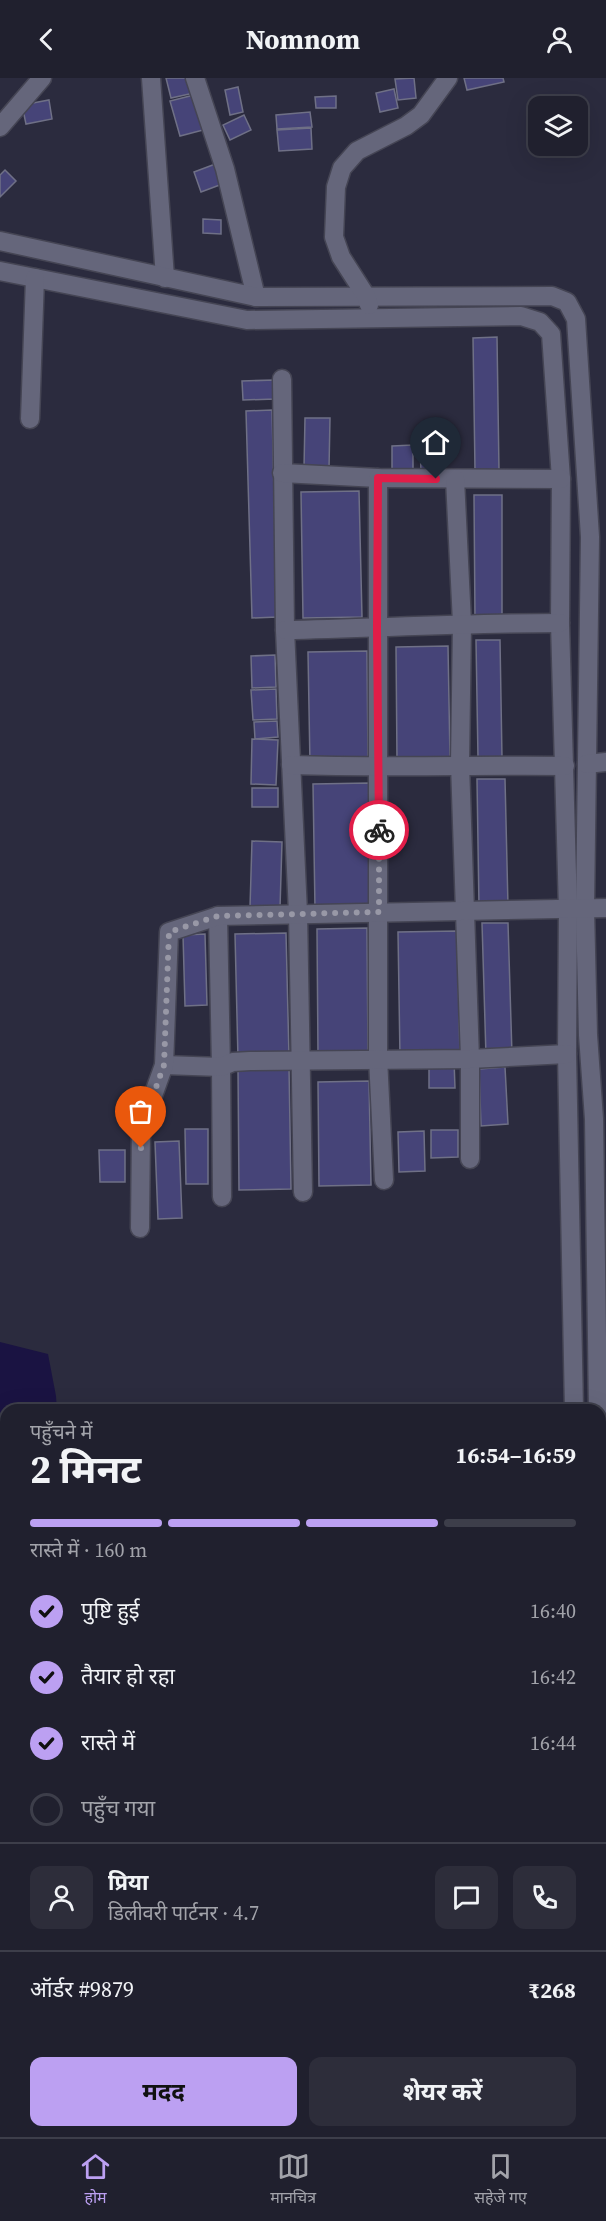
<!DOCTYPE html>
<html lang="hi">
<head>
<meta charset="utf-8">
<style>
  body { margin:0; font-family:"Source Serif 4","Noto Sans Devanagari",serif; background:#2d2d3a; color:#f1f3f6; height:100vh; display:flex; flex-direction:column; font-size:22px; white-space:nowrap }
  * { box-sizing:border-box; margin:0 }
  p { font-size:20px; color:#a2a3aa }
  .icon { flex:none; width:33px; height:33px; fill:none; stroke:currentColor; stroke-width:2; stroke-linecap:round; stroke-linejoin:round }
  .map { position:relative; flex:1; overflow:hidden }
  .drawer { position:absolute; left:0px; top:1326px; width:606px; height:734px; display:flex; flex-direction:column; background:#20202e; border-radius:18px 18px 0 0; box-shadow:0 6px 24px #0002,0 0 0 2px #3d3e4a }
  .drawer>* { flex:none }
  .tools { position:absolute; left:528px; top:18px; display:grid; gap:12px }
  .tools a { display:grid; place-items:center; width:60px; height:60px; border-radius:12px; background:#20202e; box-shadow:0 6px 24px #0002,0 0 0 2px #3d3e4a; font-size:30px }
  .pin { position:absolute; display:grid; place-items:center; width:51px; height:51px; color:#fff; margin:-62px -26px; border-radius:50% 50% 50% 0; rotate:-45deg; box-shadow:0 0 6px #0007 }
  .pin .icon { rotate:45deg }
  .courier { position:absolute; display:grid; place-items:center; width:60px; height:60px; margin:-30px; border:4px solid #e11d48; border-radius:50%; background:#fff; color:#222; box-shadow:0 2px 8px #0007 }
  .head em { font-style:normal; font-weight:700 }
  .head div { display:flex; flex-direction:column-reverse }
  .head { display:flex; align-items:center; justify-content:space-between; height:102px; padding:0 30px }
  h1 { font-size:39px; font-weight:700; line-height:45px }
  .bar { display:grid; grid-template-columns:repeat(4,1fr); gap:9px 6px; align-content:center; height:72px; padding:0 30px }
  .bar i { height:8px; border-radius:4px; background:#3d3e4a }
  .bar .current { background:#bca0f2 }
  .bar p { grid-column:span 4 }
  .line { display:flex; align-items:center; gap:15px; padding:0 30px; border-top:2px solid #3d3e4a }
  .line div { flex:1 }
  .round { display:grid; place-items:center; flex:none; width:63px; height:63px; border-radius:12px; background:#2d2d3a }
  ol { padding:0 30px; list-style:none }
  li { display:flex; align-items:center; gap:18px; height:66px }
  li p { margin-inline-start:auto }
  li .icon { padding:6px; border-radius:50%; background:#bca0f2; color:#111; stroke-width:4 }
  li:last-child { color:#a2a3aa }
  li i { width:33px; height:33px; border:3px solid #3d3e4a; border-radius:50% }
  .primary-button { display:flex; gap:12px; margin-top:auto; padding:12px 30px }
  .primary-button a { flex:1; height:69px; border-radius:12px; background:#bca0f2; color:#111; font-size:24px; font-weight:700; line-height:69px; text-align:center }
  .primary-button a+a { background:#2d2d3a; color:#f1f3f6 }
  header { display:flex; justify-content:space-between; align-items:center; height:78px; padding:0 30px; background:#20202e; font-size:27px; font-weight:700 }
  .tab-bar { display:flex; justify-content:space-around; align-items:center; height:84px; border-top:2px solid #3d3e4a; background:#20202e; font-size:16px; color:#a2a3aa }
  .tab-bar a { display:grid; justify-items:center; gap:3px }
  .tab-bar .current { color:#bca0f2 }
  .map>svg:first-child { display:block }
</style>
</head>
<body>
<header><svg class="icon" aria-label="back" viewBox="0 0 24 24"><path d="M15 5l-7 7 7 7"/></svg>Nomnom<svg class="icon" aria-label="person" viewBox="0 0 24 24"><circle cx="12" cy="8" r="4"/><path d="M4 21q1-7 8-7t8 7"/></svg></header>
<div class="map">
<svg width="606" height="2059" viewBox="0 0 606 2059">
  <rect width="100%" height="100%" fill="#2b2b3e"/>
  <path fill="#1a1342" d="M0,1264L48,1276L56,1318L57,1332H6V1783L0,1775Z"/>
  <g fill="#464478" stroke="#6f7086" stroke-width="1.5">
    <path d="M166,0H190L194,15L171,20Z"/>
    <path d="M414,0L416,20L398,22L395,1Z"/>
    <path d="M464,0H503L504,4L467,12Z"/>
    <path d="M238,9L243,34L230,37L225,12Z"/>
    <path d="M394,11L398,30L380,34L376,15Z"/>
    <path d="M198,16L207,51L180,58L170,23Z"/>
    <path d="M336,18V30H316L315,19Z"/>
    <path d="M49,22L52,41L26,46L22,27Z"/>
    <path d="M310,34L312,49L277,51L276,37Z"/>
    <path d="M244,37L251,52L230,62L223,47Z"/>
    <path d="M311,50L312,71L279,73L277,52Z"/>
    <path d="M218,85L225,105L201,114L194,94Z"/>
    <path d="M5,92L16,103L0,119V97Z"/>
    <path d="M203,141L221,142V156L203,155Z"/>
    <path d="M497,259L499,392H475L473,260Z"/>
    <path d="M274,302L275,321L243,322L242,303Z"/>
    <path d="M272,332L277,539L252,540L246,333Z"/>
    <path d="M305,340H330L329,391L304,390Z"/>
    <path d="M413,367V392H392V368Z"/>
    <path d="M440,368L441,392L421,393L420,369Z"/>
    <path d="M359,413L362,539L303,540L301,414Z"/>
    <path d="M474,417H502V541H475Z"/>
    <path d="M476,562H500L502,680H478Z"/>
    <path d="M448,568L450,681L397,682L396,569Z"/>
    <path d="M367,573L368,685L310,686L308,574Z"/>
    <path d="M275,577L276,609L252,610L251,578Z"/>
    <path d="M276,611L277,641L253,642L251,612Z"/>
    <path d="M277,643L278,659L255,661L254,644Z"/>
    <path d="M252,661L278,662L276,707L251,706Z"/>
    <path d="M477,701H505L508,828L479,829Z"/>
    <path d="M369,705L371,830L315,831L313,706Z"/>
    <rect x="252" y="710" width="26" height="19"/>
    <path d="M252,763L282,764L280,830L250,829Z"/>
    <path d="M482,845H508L512,977L486,978Z"/>
    <path d="M367,850L368,976L318,977L317,851Z"/>
    <path d="M457,853L460,978L400,979L398,854Z"/>
    <path d="M286,855L289,979L238,981L235,856Z"/>
    <path d="M205,856L207,927L185,928L183,857Z"/>
    <path d="M454,982L455,1010H429V983Z"/>
    <path d="M289,989L291,1111L239,1112L238,990Z"/>
    <path d="M505,989L508,1046L481,1048L479,991Z"/>
    <path d="M369,1003L371,1107L319,1108L318,1004Z"/>
    <path d="M185,1051H208V1106H186Z"/>
    <path d="M431,1052H458V1079L431,1080Z"/>
    <path d="M424,1053L425,1093L399,1094L398,1054Z"/>
    <path d="M179,1063L182,1140L158,1141L155,1064Z"/>
    <path d="M99,1072H125V1104H100Z"/>
    <path d="M600,1882H606V1900H601Z"/>
    <path d="M455,2054H474V2059H456Z"/>
  </g>
  <g fill="none" stroke-linecap="round" stroke-linejoin="round">
    <g stroke="#454554" stroke-width="21">
      <g id="minor">
        <path d="M151,0L165,200"/>
        <path d="M195,0L225,91L256,219"/>
        <path d="M0,49L42,0"/>
        <path d="M0,163L256,219L552,218L567,224L576,241L590,459L585,831L588,957L594,1041L598,1332"/>
        <path d="M0,193L247,242L521,238L540,244L551,256L561,401L560,545L568,832L567,976L574,1332"/>
        <path d="M369,227L366,218L341,179L334,159L336,109L342,90L357,73L406,48L421,37L448,0"/>
        <path d="M282,301L285,552L298,835L303,1114"/>
        <path d="M30,341L35,200"/>
        <path d="M282,395L378,400L561,401"/>
        <path d="M378,400V980L384,1102"/>
        <path d="M455,401L462,545L460,686L470,981V1081"/>
        <path d="M285,552C377,550 468,545 560,545"/>
        <path d="M587,686L606,684"/>
        <path d="M291,687C382,690 474,687 565,688"/>
        <path d="M218,838L221,989L222,1119"/>
        <path d="M164,987L221,989L233,984L250,983L470,981L567,976"/>
        <path d="M140,1150L141,1051L164,987L169,854L218,838L606,830"/>
        <path d="M600,1397V1482"/>
        <path d="M600,1865L606,1866"/>
        <path d="M600,2046H606"/>
        <path d="M20,2057L21,2059"/>
        <path d="M403,2059L404,2054"/>
        <path d="M526,2059L548,2054"/>
      </g>
    </g>
    <use href="#minor" stroke="#65667b" stroke-width="18"/>
  </g>
  <g fill="none" stroke-linecap="round" stroke-linejoin="round">
    <path stroke="#9898a6" stroke-width="6" stroke-dasharray="0 10.8" d="M141,1070V1051L164,987L169,854L218,838L379,834V752"/>
    <path stroke="#e11d48" stroke-width="8" d="M379,752L377,550L378,400L436,401"/>
  </g>
</svg>
<div class="tools">
<a><svg class="icon" aria-label="layers" viewBox="0 0 24 24"><path d="M12 4l9 5-9 5-9-5zM3 14l9 5 9-5"/></svg></a>
</div>
<div class="pin" style="left:141px;top:1070px;background:#ea580c"><svg class="icon" aria-label="bag" viewBox="0 0 24 24"><path d="M5 8h14l-1 12H6zM9 8a3 3 0 0 1 6 0"/></svg></div>
<div class="pin" style="left:436px;top:401px;background:#1f2937"><svg class="icon" aria-label="home" viewBox="0 0 24 24"><path d="M3 11l9-7 9 7M6 9v11h12V9"/></svg></div>
<div class="courier" style="left:379px;top:752px"><svg class="icon" aria-label="bike" viewBox="0 0 24 24"><circle cx="6" cy="16" r="4"/><circle cx="18" cy="16" r="4"/><path d="M6 16l4-8h5l3 8M10 8l3 8H6M13 5h3"/></svg></div>
<section class="drawer">
<div class="head"><div><h1>2 मिनट</h1><p>पहुँचने में</p></div><em>16:54–16:59</em></div>
<div class="bar"><i class="current"></i><i class="current"></i><i class="current"></i><i></i><p>रास्ते में · 160 m</p></div>
<ol>
<li><svg class="icon" aria-label="check" viewBox="0 0 24 24"><path d="M5 12l5 5 9-10"/></svg>पुष्टि हुई<p>16:40</p></li>
<li><svg class="icon" aria-label="check" viewBox="0 0 24 24"><path d="M5 12l5 5 9-10"/></svg>तैयार हो रहा<p>16:42</p></li>
<li><svg class="icon" aria-label="check" viewBox="0 0 24 24"><path d="M5 12l5 5 9-10"/></svg>रास्ते में<p>16:44</p></li>
<li><i></i>पहुँच गया</li>
</ol>
<div class="line" style="height:108px"><a class="round"><svg class="icon" aria-label="person" viewBox="0 0 24 24"><circle cx="12" cy="8" r="4"/><path d="M4 21q1-7 8-7t8 7"/></svg></a><div><b>प्रिया</b><p>डिलीवरी पार्टनर · 4.7</p></div><a class="round"><svg class="icon" aria-label="chat" viewBox="0 0 24 24"><path d="M4 5h16v11H9l-5 4z"/></svg></a><a class="round"><svg class="icon" aria-label="phone" viewBox="0 0 24 24"><path d="M5 4h4l2 5-3 2q2 4 5 5l2-3 5 2v4C11 20 4 13 5 4z"/></svg></a></div>
<div class="line" style="height:78px"><div>ऑर्डर #9879</div><b>₹268</b></div>
<div class="primary-button"><a>मदद</a><a>शेयर करें</a></div>
</section>
</div>
<nav class="tab-bar">
<a class="current"><svg class="icon" aria-label="home" viewBox="0 0 24 24"><path d="M3 11l9-7 9 7M6 9v11h12V9"/></svg>होम</a>
<a><svg class="icon" aria-label="map" viewBox="0 0 24 24"><path d="M3 6l6-2 6 2 6-2v14l-6 2-6-2-6 2zM9 4v14M15 6v14"/></svg>मानचित्र</a>
<a><svg class="icon" aria-label="saved" viewBox="0 0 24 24"><path d="M7 4h10v16l-5-4-5 4z"/></svg>सहेजे गए</a>
</nav>
</body>
</html>
